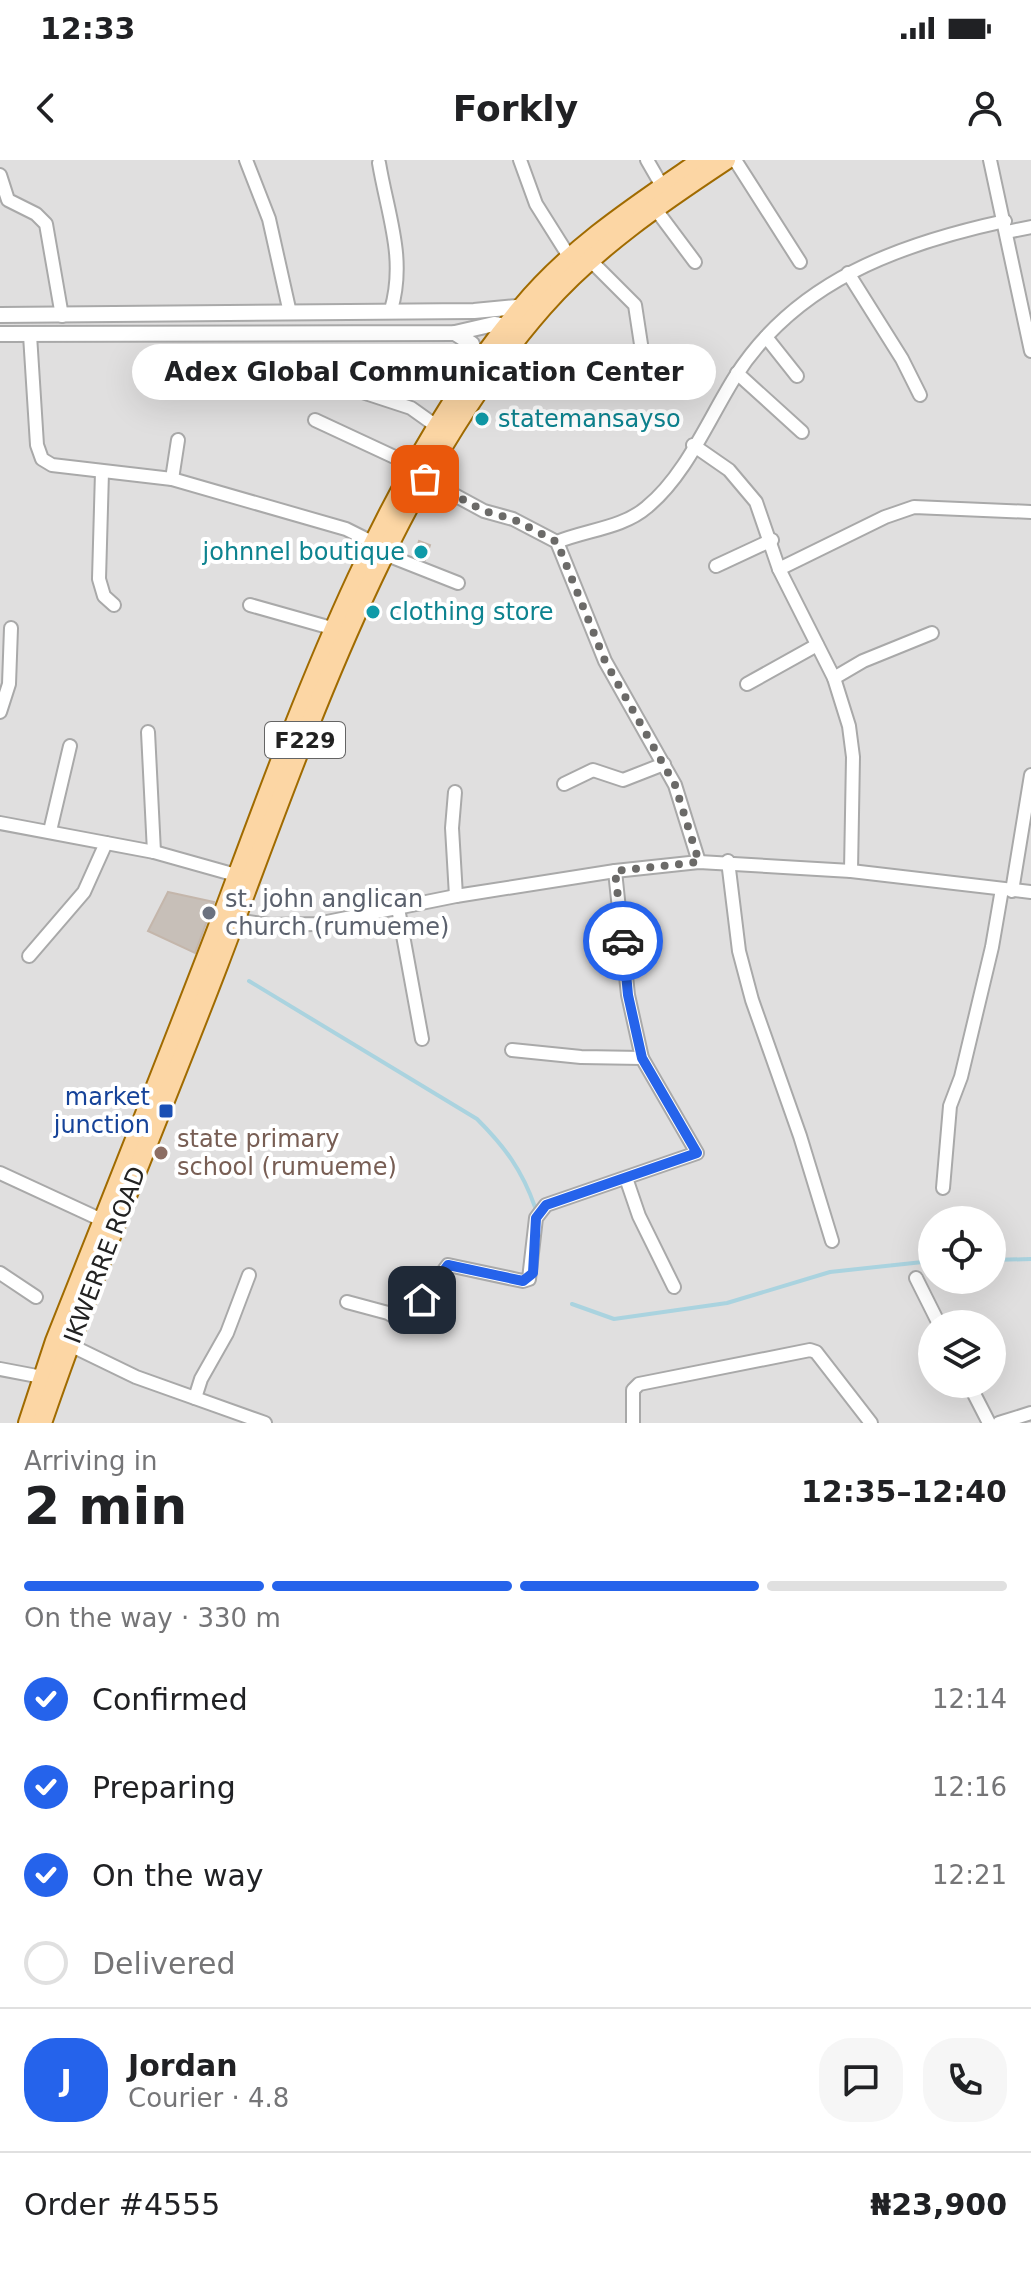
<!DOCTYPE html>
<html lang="en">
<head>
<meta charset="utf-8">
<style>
  body { margin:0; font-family:"DejaVu Sans",sans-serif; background:#f6f6f6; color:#202124; height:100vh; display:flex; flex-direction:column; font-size:30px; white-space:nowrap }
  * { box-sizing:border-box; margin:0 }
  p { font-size:26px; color:#757577 }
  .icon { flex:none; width:44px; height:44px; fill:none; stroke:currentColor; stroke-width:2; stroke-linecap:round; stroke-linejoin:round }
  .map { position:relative; height:1263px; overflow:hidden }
  .side { display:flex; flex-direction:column; background:#fff; flex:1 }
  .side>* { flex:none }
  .controls { position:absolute; left:918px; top:1046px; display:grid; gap:16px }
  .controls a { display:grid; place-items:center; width:88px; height:88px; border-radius:50%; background:#fff; box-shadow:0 8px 32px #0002; font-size:40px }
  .pin { position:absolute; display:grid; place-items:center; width:68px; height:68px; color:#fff; margin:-34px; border-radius:16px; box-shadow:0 4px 12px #0006 }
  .courier { position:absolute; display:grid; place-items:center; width:80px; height:80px; margin:-40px; border:6px solid #2563eb; border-radius:50%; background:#fff; color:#222; box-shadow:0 2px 10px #0007 }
  .bubble { position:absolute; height:56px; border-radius:28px; background:#fff; box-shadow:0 8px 32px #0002; font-size:26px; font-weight:800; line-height:56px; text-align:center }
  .summary em { font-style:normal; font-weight:800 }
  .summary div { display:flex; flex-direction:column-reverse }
  .summary { display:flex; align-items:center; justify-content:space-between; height:136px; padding:0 24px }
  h1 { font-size:52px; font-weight:800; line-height:60px }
  .bar { display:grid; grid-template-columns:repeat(4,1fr); gap:12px 8px; align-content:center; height:96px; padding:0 24px }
  .bar i { height:10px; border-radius:6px; background:#e0e0e0 }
  .bar .current { background:#2563eb }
  .bar p { grid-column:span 4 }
  .line { display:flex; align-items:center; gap:20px; padding:0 24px; border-top:2px solid #e0e0e0 }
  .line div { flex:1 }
  .round { display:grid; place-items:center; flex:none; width:84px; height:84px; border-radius:32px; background:#f6f6f6 }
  ol { padding:0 24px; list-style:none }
  li { display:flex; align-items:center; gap:24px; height:88px }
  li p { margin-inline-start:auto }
  li .icon { padding:8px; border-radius:50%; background:#2563eb; color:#fff; stroke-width:4 }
  li:last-child { color:#757577 }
  li i { width:44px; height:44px; border:4px solid #e0e0e0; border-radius:50% }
  .status { display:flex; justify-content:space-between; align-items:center; height:56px; padding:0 40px; background:#fff; direction:ltr }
  .status svg { height:22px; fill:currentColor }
  header { display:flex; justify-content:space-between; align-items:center; height:104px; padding:0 24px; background:#fff; font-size:36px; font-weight:800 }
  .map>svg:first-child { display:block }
</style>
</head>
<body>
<div class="status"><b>12:33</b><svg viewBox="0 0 49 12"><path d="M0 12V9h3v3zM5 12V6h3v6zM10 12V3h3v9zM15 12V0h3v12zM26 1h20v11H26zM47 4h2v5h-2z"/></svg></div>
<header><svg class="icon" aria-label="back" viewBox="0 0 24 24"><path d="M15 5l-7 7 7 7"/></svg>Forkly<svg class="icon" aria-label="person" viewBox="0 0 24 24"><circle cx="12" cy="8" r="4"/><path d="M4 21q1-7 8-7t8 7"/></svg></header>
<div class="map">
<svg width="1031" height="1263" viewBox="0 0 1031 1263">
  <rect width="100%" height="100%" fill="#f2efe9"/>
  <path fill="#e0dfdf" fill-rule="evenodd" d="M0,0H1031V1263H0ZM932,1060H992V1120H932ZM932,1164H992V1224H932Z"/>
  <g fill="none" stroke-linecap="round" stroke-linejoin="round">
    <g stroke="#aad3df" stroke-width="4">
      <path d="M249,821L477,959C505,987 522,1010 535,1047"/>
      <path d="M992,1100L1031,1099"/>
      <path d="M572,1144L614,1159L727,1143L830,1112L932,1101"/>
    </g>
  </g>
  <g fill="#c7bfb8" stroke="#c4b6ab" stroke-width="2">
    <path d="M419,381L430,385L425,400L414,396Z"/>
    <path d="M168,732L214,742L195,793L148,771Z"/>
  </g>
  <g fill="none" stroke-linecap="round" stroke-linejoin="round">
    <g stroke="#a9a9a9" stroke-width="16">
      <g id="minor">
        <path d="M246,0L269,59L290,153"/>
        <path d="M520,0L536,44L570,98"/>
        <path d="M647,0L662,26"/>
        <path d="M735,0L800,102"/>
        <path d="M990,0L1031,191"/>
        <path d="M379,3C388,56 406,98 391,150"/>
        <path d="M0,15L8,40L36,54L46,64L62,156"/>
        <path d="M654,47L695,102"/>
        <path d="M1007,72L1031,67"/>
        <path d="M592,102L635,145L646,217"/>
        <path d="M848,113L902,199L920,235"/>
        <path d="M30,175L37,285L42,299L52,305L172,319L346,369L376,384"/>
        <path d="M766,177L797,216"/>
        <path d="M737,213L802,272"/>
        <path d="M350,228L411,248L439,268"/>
        <path d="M315,260L416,307"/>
        <path d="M693,285L729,310L756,342L779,409L834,518L849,566L853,597L851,711"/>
        <path d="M102,312L99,419L104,436L114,445"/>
        <path d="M172,319L178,280"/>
        <path d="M425,319L484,351L513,359L557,382L605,501L675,625L699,702"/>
        <path d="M557,382C586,370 623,368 647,347C686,315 708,260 735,217C796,121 899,84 1005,61"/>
        <path d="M387,395L458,423"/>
        <path d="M716,406L772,380"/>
        <path d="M779,409L885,357L914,347L1031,352"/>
        <path d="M250,445L335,469"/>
        <path d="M834,518L863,501L932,473"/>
        <path d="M747,524L817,485"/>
        <path d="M0,552L9,524L11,468"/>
        <path d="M148,572L154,692"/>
        <path d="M564,624L593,610L623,620L664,604"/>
        <path d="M455,632L452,668L456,736"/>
        <path d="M0,663L154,692L243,717"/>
        <path d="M50,671L70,586"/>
        <path d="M728,701L739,791L752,840L800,976L832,1081"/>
        <path d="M1012,731L1031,615"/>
        <path d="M398,748L422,879"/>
        <path d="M228,759L270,765L317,764L456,736L615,711L699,702L851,711L1031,732"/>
        <path d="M29,796L84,732L106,683"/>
        <path d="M512,890L581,897L642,898"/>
        <path d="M0,1013L104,1061"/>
        <path d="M626,1018L639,1056L674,1127"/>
        <path d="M943,1028L950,946L961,917L992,787L1002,729"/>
        <path d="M0,1113L36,1137"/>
        <path d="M916,1118L939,1164"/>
        <path d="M347,1142L388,1153L403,1162L416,1158L422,1140L448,1105L523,1121L529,1119L536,1058L546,1045L697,993L642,898L628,835L615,711"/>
        <path d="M70,1185L136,1217L265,1263"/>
        <path d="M0,1209L42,1217"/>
        <path d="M969,1224L989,1263"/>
        <path d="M195,1238L201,1219L227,1173L249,1115"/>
        <path d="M633,1263V1230L639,1224L810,1190L816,1192L871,1263"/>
        <path d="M999,1263L1031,1253"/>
      </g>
    </g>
    <g stroke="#a9a9a9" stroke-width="18">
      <g id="tertiary">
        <path d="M0,155L474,151L527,146"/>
        <path d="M455,173L472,184L478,206"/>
        <path d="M0,174L455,173L494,164L512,167"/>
      </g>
    </g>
    <g stroke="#a06b00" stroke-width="22">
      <g id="primary">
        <path d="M28,1263L55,1181C112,1038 169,895 224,751C299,550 382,314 521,148C571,87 638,44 702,0"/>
        <path d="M42,1263C95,1108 160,957 219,803C302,585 387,325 543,147C595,88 661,43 726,0"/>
      </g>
    </g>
    <use href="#minor" stroke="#fff" stroke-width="12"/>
    <use href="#tertiary" stroke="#fff" stroke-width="14"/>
    <use href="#primary" stroke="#fcd6a4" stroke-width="18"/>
  </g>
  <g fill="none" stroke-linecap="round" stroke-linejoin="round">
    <path stroke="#6b6a68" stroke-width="8" stroke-dasharray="0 14.4" d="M425,319L484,351L513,359L557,382L605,501L675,625L699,702L615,711L623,781"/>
    <path stroke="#2563eb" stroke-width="10" d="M422,1140L448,1105L523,1121L533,1113L536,1058L546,1045L697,993L642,898L628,835L623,781"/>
  </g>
  <g fill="#0f9aa8" stroke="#fff" stroke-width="3">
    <circle cx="482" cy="259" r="8"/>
    <circle cx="421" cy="392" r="8"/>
    <circle cx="373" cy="452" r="8"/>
  </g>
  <circle fill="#6b7280" stroke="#fff" stroke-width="3" cx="209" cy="753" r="8"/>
  <rect fill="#1a4fb4" stroke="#fff" stroke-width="3" x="158" y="943" width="16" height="16" rx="4"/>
  <circle fill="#8d6e63" stroke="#fff" stroke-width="3" cx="161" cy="993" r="8"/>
  <g text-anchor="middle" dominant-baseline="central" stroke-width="8" stroke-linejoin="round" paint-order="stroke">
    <rect fill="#fff" stroke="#646464" stroke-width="2" x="265" y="562" width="80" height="36" rx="6"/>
    <g font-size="22" font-weight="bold" fill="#222">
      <text x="305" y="580">F229</text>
    </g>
    <g font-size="24" fill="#0d838f" stroke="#fff" text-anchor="start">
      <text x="498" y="259">statemansayso</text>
      <text x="405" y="392" text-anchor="end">johnnel boutique</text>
      <text x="389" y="452">clothing store</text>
    </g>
    <g font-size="24" fill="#5b616d" stroke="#fff" text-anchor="start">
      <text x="225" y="739">st. john anglican<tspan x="225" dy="28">church (rumueme)</tspan></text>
    </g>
    <g font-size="24" fill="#164399" stroke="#fff" text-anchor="end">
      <text x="150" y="937">market<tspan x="150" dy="28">junction</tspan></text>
    </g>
    <g font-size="24" fill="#785e54" stroke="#fff" text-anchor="start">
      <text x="177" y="979">state primary<tspan x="177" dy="28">school (rumueme)</tspan></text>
    </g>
    <g font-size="24" fill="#222" stroke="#fff">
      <text transform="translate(105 1095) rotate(-69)">IKWERRE ROAD</text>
    </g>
  </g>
</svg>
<div class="controls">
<a><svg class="icon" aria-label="locate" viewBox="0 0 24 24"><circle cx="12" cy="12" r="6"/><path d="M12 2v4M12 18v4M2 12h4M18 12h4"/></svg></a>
<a><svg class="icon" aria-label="layers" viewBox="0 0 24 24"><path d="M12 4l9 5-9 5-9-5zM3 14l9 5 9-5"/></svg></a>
</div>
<div class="pin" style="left:425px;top:319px;background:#ea580c"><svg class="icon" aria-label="bag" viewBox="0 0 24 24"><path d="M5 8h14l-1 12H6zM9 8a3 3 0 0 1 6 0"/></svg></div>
<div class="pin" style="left:422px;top:1140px;background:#1f2937"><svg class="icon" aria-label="home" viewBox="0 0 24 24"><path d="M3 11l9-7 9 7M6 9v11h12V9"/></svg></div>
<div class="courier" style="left:623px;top:781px"><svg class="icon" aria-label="car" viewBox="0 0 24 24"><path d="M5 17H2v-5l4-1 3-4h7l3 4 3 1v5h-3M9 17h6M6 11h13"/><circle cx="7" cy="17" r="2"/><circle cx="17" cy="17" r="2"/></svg></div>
<div class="bubble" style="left:132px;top:184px;width:584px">Adex Global Communication Center</div>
</div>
<section class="side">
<div class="summary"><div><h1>2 min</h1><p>Arriving in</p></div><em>12:35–12:40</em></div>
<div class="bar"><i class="current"></i><i class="current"></i><i class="current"></i><i></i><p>On the way · 330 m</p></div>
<ol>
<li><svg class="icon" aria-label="check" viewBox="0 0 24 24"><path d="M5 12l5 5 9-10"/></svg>Confirmed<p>12:14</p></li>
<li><svg class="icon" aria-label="check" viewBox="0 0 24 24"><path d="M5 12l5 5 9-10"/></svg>Preparing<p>12:16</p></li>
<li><svg class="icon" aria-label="check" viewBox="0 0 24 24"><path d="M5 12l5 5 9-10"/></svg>On the way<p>12:21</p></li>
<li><i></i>Delivered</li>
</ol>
<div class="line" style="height:144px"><b class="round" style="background:#2563eb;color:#fff">J</b><div><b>Jordan</b><p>Courier · 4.8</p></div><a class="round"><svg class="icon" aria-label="chat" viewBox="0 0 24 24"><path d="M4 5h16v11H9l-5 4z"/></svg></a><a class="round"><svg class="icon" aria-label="phone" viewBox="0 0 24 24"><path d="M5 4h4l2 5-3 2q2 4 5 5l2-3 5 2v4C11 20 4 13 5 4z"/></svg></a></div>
<div class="line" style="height:104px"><div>Order #4555</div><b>₦23,900</b></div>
</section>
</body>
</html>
